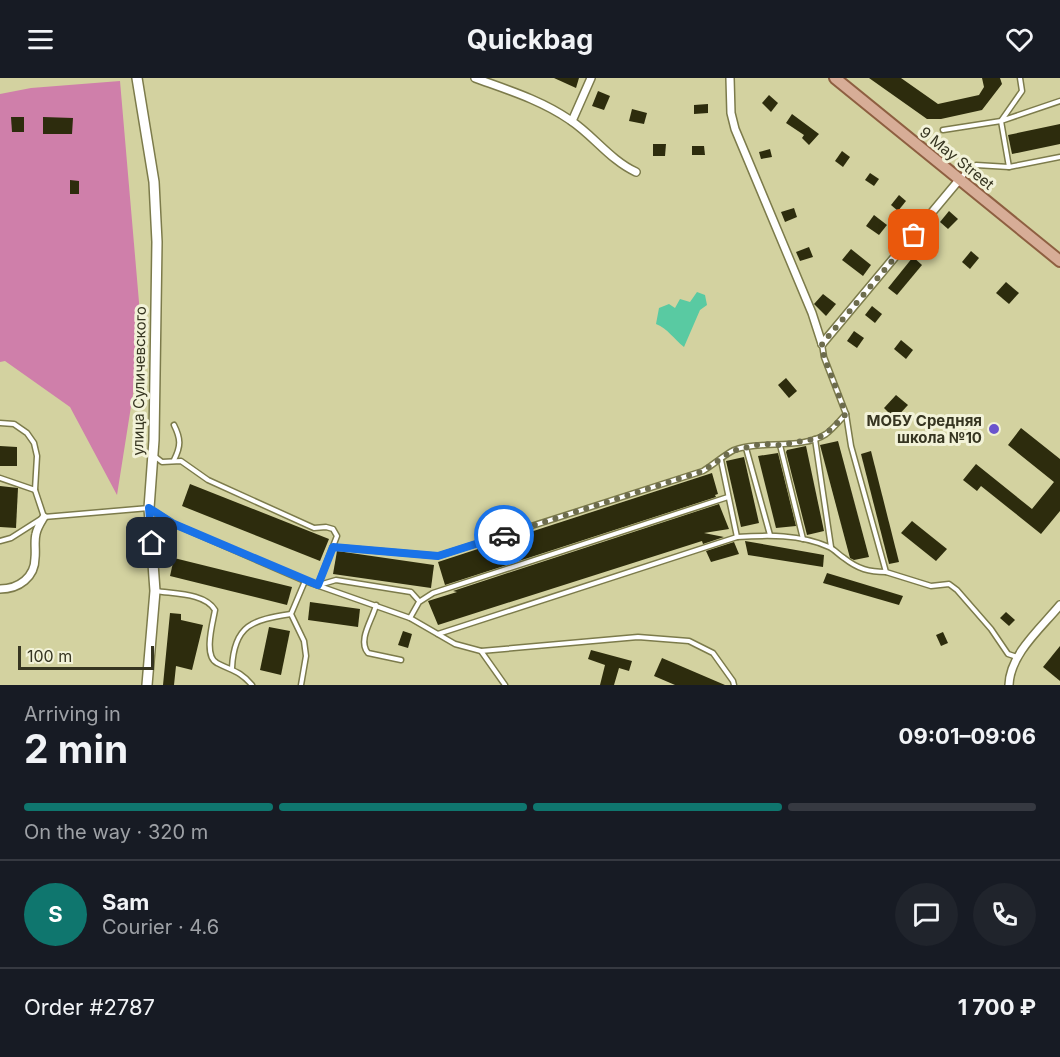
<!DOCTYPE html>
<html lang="en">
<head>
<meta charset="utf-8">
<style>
  body { margin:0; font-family:Inter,sans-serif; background:#20242c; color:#f1f3f6; height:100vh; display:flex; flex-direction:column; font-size:22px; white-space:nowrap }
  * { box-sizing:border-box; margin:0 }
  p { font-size:20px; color:#9ea1a6 }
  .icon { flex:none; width:33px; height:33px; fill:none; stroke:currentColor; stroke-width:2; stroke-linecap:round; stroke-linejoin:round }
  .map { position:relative; height:607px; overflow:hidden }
  .panel { display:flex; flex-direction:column; background:#171b24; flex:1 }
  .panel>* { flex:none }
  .scale { position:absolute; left:18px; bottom:15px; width:136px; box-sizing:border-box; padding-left:6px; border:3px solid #363521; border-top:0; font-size:16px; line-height:21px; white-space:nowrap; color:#363521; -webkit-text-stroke:4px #f2f2d8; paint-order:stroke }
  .pin { position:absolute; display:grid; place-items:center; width:51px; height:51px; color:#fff; margin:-26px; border-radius:12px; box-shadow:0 3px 9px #0006 }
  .courier { position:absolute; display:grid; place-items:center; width:60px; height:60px; margin:-30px; border:4px solid #1a73e8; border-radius:50%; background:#fff; color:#222; box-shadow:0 2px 8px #0007 }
  .summary em { font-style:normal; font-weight:700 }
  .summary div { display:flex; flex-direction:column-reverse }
  .summary { display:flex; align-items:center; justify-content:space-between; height:102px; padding:0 24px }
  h1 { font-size:39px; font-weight:700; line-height:45px }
  .bar { display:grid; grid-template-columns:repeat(4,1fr); gap:9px 6px; align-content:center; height:72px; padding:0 24px }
  .bar i { height:8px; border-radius:4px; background:#363941 }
  .bar .active { background:#0f766e }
  .bar p { grid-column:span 4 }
  .line { display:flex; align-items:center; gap:15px; padding:0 24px; border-top:2px solid #363941 }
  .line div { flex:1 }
  .round { display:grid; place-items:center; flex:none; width:63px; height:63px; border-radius:32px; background:#20242c }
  header { display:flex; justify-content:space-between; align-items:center; height:78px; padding:0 24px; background:#171b24; font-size:27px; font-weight:700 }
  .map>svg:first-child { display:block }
</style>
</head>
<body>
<header><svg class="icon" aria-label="menu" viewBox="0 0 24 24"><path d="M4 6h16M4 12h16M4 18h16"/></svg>Quickbag<svg class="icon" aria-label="heart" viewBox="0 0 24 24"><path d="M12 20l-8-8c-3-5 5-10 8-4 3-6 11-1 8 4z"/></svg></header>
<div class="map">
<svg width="1060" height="607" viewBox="0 0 1060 607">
  <rect width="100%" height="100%" fill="#d3d2a0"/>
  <path fill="#cf7faa" d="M120,3L142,259L117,417L70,329L5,283L0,284V16L31,10Z"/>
  <path fill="#59caa2" d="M697,214L705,217L707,227L700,232L684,269C674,261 668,251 656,246L659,230L669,226L675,230L680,221L690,224Z"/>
  <g fill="#2d2c0d">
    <path d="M554,0H579L576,10Z"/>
    <path d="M869,0H901L938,26L979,17L984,9L982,0H1000L1002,6L982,32L941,41H927Z"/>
    <path d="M598,13L610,18L604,32L592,28Z"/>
    <path d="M769,17L778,25L771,34L762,25Z"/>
    <path d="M708,26V35L694,36V27Z"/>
    <path d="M632,31L647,35L644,46L629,43Z"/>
    <path d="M792,36L819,56L809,67L802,60L804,57L786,45Z"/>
    <path d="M11,39H24V54H12Z"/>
    <path d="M43,39L73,40L72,56H43Z"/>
    <path d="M1060,46V66L1012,76L1008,57Z"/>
    <path d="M653,66H666L665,78H653Z"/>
    <path d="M692,68H704L705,77H692Z"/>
    <path d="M770,71L772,79L761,81L759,74Z"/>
    <path d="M842,73L850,79L843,89L835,83Z"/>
    <path d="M870,95L879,101L874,108L865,102Z"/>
    <path d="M70,102L79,103V116H70Z"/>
    <path d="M899,117L906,123L898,133L891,127Z"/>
    <path d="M794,130L797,139L785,144L781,134Z"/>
    <path d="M949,133L958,141L948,151L940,144Z"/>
    <path d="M874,137L887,147L879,157L866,148Z"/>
    <path d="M809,169L813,179L800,183L796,174Z"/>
    <path d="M851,171L871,187L863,198L842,182Z"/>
    <path d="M971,173L979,180L970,191L962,184Z"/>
    <path d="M913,179L922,187L897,217L888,210Z"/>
    <path d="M1006,204L1019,215L1009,226L996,215Z"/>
    <path d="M823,216L836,226L826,238L814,226Z"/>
    <path d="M872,228L882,236L875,245L865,237Z"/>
    <path d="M854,253L864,260L857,270L847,263Z"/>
    <path d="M901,262L913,272L906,281L894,271Z"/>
    <path d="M786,300L797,313L789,320L778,307Z"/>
    <path d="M896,317L908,327L895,341L884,330Z"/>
    <path d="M1021,350L1060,381V433L1041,456L981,408L977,413L963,402L976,386L1032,431L1054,404L1008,367Z"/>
    <path d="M838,363L869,479L854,482L850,480L820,367Z"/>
    <path d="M0,368L17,369V388H0Z"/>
    <path d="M806,368L824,453L807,457L786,374L787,372Z"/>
    <path d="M871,373L899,484L889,486L861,376Z"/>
    <path d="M778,375L796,448L776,450L758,378Z"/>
    <path d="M744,379L759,445L741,449L726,383Z"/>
    <path d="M712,395L718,416L715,417L716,419L445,507L438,484Z"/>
    <path d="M190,406L329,461L320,483L182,428Z"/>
    <path d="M0,408L18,410L16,450L0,449Z"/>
    <path d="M719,426L729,451L704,455L724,459L703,466L702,463L438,547L428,523L457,514L453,513Z"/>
    <path d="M912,443L947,471L936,483L901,455Z"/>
    <path d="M745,463L824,477L823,489L748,477Z"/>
    <path d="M734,464L739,476L711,484L706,473Z"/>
    <path d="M337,473L434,487L431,510L333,496Z"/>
    <path d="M174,480L292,509L287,527L170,498Z"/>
    <path d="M827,495L903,518L899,527L823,505Z"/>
    <path d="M310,524L360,531L358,549L308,542Z"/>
    <path d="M1006,534L1015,542L1009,548L1000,540Z"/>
    <path d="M170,535L181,536V542L203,547L192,592L176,588L174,607H163Z"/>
    <path d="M269,549L290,553L281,597L260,592Z"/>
    <path d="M403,553L412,556L408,570L398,567Z"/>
    <path d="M943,554L948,565L941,568L936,557Z"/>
    <path d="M1060,568V603L1043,589Z"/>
    <path d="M591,572L632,583L629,593L619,590L614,607H600L605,587L588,581Z"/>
    <path d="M662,580L725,607H675L654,598Z"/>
  </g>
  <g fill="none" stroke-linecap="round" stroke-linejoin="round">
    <g stroke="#7c7b4b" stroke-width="7">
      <g id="service">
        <path d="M943,52L1001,43L1022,13L1020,0"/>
        <path d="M1009,89L1001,43L1060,23"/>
        <path d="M960,102L967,92L976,87L1009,89L1060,79"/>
        <path d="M822,266L824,279L846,336L851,368L886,494L931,508L949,506L957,512L991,551L1008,576L1017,579"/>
        <path d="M0,345L14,346L27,355L34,365L37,378L35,412L44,439"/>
        <path d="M174,347C181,361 181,368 174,382"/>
        <path d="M815,361L831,469"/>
        <path d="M780,367L803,461"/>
        <path d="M746,370L770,457"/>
        <path d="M153,377L162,384L181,383L208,402L314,450L326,449L333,451L337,458L318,507"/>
        <path d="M721,382L737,459"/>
        <path d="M0,400L35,412"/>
        <path d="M0,463L11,460L44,439L149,430L174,446L305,503L410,540L455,566L481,573L505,607"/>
        <path d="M333,469L438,478L703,393C713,387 724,377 734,372C761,362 802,372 826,356C833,351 840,342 846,336"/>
        <path d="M319,507L336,502L411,514L419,523"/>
        <path d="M156,513C174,516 205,515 215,532C213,544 203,578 217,585C232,593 239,592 252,607"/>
        <path d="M376,527C373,541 357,562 368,575L401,582"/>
        <path d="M291,536L305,503"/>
        <path d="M410,540L419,524L433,515L728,419"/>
        <path d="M438,556L737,459C767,457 800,456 829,469C834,471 839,477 844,480C858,491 869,494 886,494"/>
        <path d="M481,573L638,559L689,563L713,575L733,603L734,607"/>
        <path d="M232,590C234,546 253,542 291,536L304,563L306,578L301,607"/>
      </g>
    </g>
    <g stroke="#7c7b4b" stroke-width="10">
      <g id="minor">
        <path d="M475,0C508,12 541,22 570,42C593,57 610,82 636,94"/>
        <path d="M730,0L731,35L735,51L812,235L822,266"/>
        <path d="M572,43L591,0"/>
        <path d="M822,266L959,102"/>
        <path d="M0,511C19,511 35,499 35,480C36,472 34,463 36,456C37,450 41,444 44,439"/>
        <path d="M1009,607C1010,576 1041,550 1060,527"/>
      </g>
    </g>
    <g stroke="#7c7b4b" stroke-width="12">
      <path id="tertiary" d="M137,0L154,104L157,164L154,362L149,430L155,513L147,607"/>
    </g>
    <g stroke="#8e5f41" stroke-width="14">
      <path id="primary" d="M835,0L1060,183"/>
    </g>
    <use href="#service" stroke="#fff" stroke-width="4"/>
    <use href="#minor" stroke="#fff" stroke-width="7"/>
    <use href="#tertiary" stroke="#fff" stroke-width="9"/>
    <use href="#primary" stroke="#d7ad97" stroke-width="10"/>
  </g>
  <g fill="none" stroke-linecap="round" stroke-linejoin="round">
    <path stroke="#6d6c4d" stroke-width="6" stroke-dasharray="0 10.8" d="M504,457L703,393L732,373L761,366L780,367L815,361L826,356L846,336L824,279L822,266L914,157"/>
    <path stroke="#1a73e8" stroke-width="8" d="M152,465L149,430L174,446L318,507L333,469L438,478L504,457"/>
  </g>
  <circle fill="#6a54cd" stroke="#f2f2d8" stroke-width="2" cx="994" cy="351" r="6"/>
  <g text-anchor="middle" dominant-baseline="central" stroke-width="6" stroke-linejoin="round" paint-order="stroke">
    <g font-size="15" fill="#363521" stroke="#f2f2d8">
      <text transform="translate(957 80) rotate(39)">9 May Street</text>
      <text transform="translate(139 303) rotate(-89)">улица Суличевского</text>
    </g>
    <g font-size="15" font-weight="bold" fill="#363521" stroke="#f2f2d8" text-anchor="end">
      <text x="982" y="342">МОБУ Средняя<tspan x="982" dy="17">школа №10</tspan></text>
    </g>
  </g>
</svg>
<div class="scale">100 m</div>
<div class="pin" style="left:914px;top:157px;background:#ea580c"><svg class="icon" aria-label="bag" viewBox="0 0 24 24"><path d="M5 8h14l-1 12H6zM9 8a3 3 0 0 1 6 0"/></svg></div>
<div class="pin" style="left:152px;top:465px;background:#1f2937"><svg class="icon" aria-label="home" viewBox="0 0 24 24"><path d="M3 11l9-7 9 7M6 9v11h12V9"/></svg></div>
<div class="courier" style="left:504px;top:457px"><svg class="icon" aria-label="car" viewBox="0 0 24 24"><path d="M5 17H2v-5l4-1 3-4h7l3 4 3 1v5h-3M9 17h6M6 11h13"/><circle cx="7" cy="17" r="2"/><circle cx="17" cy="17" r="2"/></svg></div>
</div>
<section class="panel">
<div class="summary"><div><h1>2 min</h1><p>Arriving in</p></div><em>09:01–09:06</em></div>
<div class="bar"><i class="active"></i><i class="active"></i><i class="active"></i><i></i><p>On the way · 320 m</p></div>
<div class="line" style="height:108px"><b class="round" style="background:#0f766e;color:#fff">S</b><div><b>Sam</b><p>Courier · 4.6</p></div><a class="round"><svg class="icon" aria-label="chat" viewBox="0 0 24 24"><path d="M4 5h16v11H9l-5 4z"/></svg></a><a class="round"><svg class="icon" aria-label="phone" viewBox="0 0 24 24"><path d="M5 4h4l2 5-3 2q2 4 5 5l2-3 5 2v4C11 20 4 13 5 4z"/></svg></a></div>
<div class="line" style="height:78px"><div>Order #2787</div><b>1 700 ₽</b></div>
</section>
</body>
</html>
